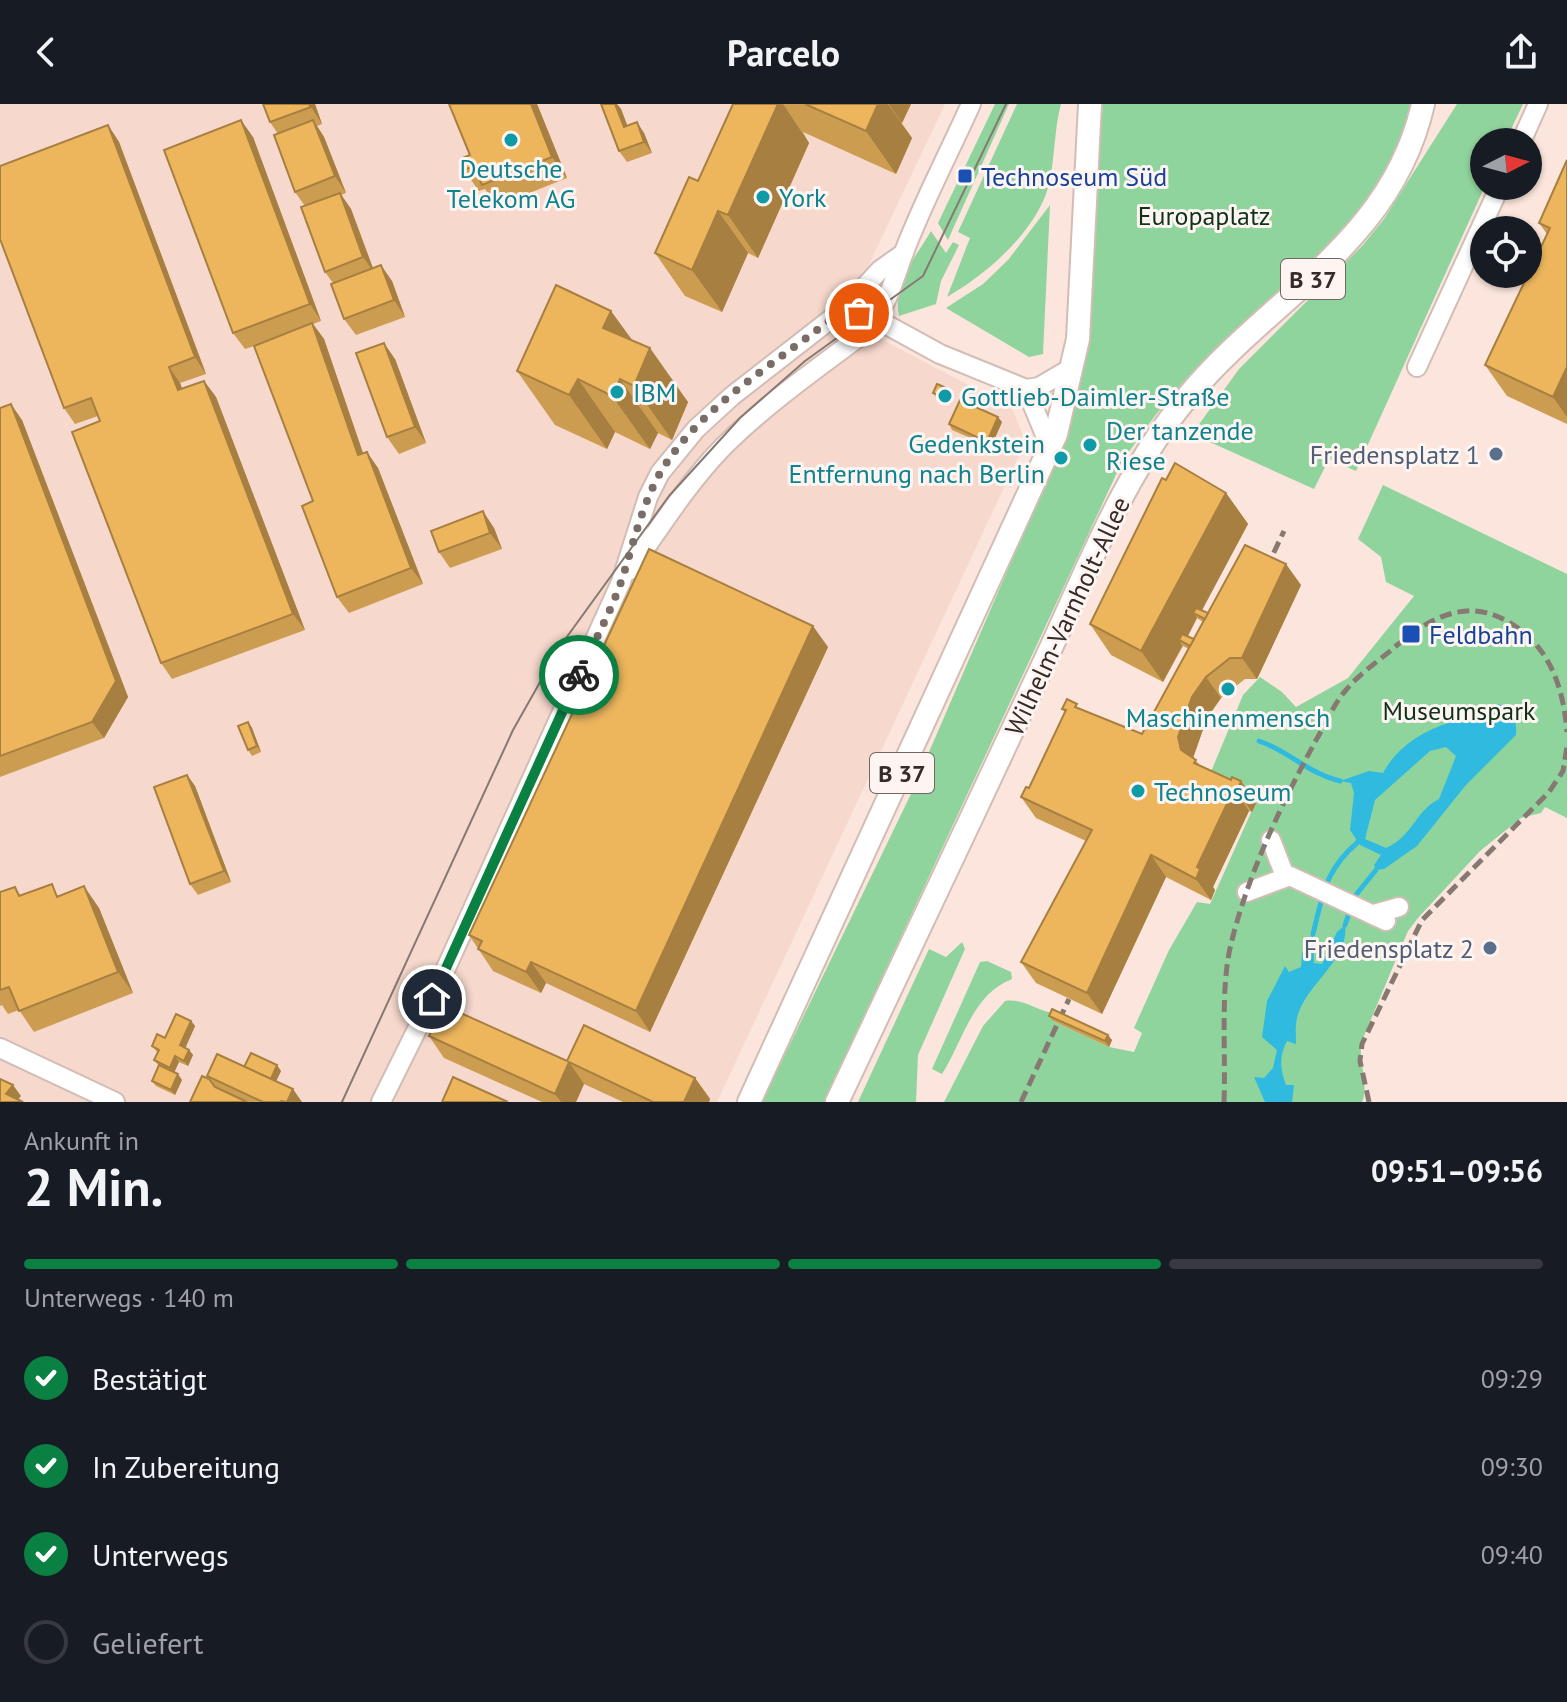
<!DOCTYPE html>
<html lang="de">
<head>
<meta charset="utf-8">
<style>
  body { margin:0; font-family:"PT Sans",sans-serif; background:#20242c; color:#f1f3f6; height:100vh; display:flex; flex-direction:column; font-size:30px; white-space:nowrap }
  * { box-sizing:border-box; margin:0 }
  p { font-size:26px; color:#9ea1a6 }
  .icon { flex:none; width:44px; height:44px; fill:none; stroke:currentColor; stroke-width:2; stroke-linecap:round; stroke-linejoin:round }
  .map { position:relative; height:998px; overflow:hidden }
  .panel { display:flex; flex-direction:column; background:#171b24; flex:1 }
  .panel>* { flex:none }
  .needle { width:52px; rotate:84deg }
  .buttons { position:absolute; left:1470px; top:24px; display:grid; gap:16px }
  .buttons a { display:grid; place-items:center; width:72px; height:72px; border-radius:50%; background:#171b24; box-shadow:0 2px 6px #0004; font-size:40px }
  .pin { position:absolute; display:grid; place-items:center; width:68px; height:68px; color:#fff; margin:-34px; border:4px solid #fff; border-radius:50%; box-shadow:0 2px 8px #0007 }
  .courier { position:absolute; display:grid; place-items:center; width:80px; height:80px; margin:-40px; border:6px solid #0b8043; border-radius:50%; background:#fff; color:#222; box-shadow:0 2px 10px #0007 }
  .headline em { font-style:normal; font-weight:700 }
  .headline div { display:flex; flex-direction:column-reverse }
  .headline { display:flex; align-items:center; justify-content:space-between; height:136px; padding:0 24px }
  h1 { font-size:52px; font-weight:700; line-height:60px }
  .bar { display:grid; grid-template-columns:repeat(4,1fr); gap:12px 8px; align-content:center; height:96px; padding:0 24px }
  .bar i { height:10px; border-radius:6px; background:#363941 }
  .bar .current { background:#0b8043 }
  .bar p { grid-column:span 4 }
  ol { padding:0 24px; list-style:none }
  li { display:flex; align-items:center; gap:24px; height:88px }
  li p { margin-inline-start:auto }
  li .icon { padding:8px; border-radius:50%; background:#0b8043; color:#fff; stroke-width:4 }
  li:last-child { color:#9ea1a6 }
  li i { width:44px; height:44px; border:4px solid #363941; border-radius:50% }
  header { display:flex; justify-content:space-between; align-items:center; height:104px; padding:0 24px; background:#171b24; font-size:36px; font-weight:700 }
  .map>svg:first-child { display:block }
</style>
</head>
<body>
<header><svg class="icon" aria-label="back" viewBox="0 0 24 24"><path d="M15 5l-7 7 7 7"/></svg>Parcelo<svg class="icon" aria-label="share" viewBox="0 0 24 24"><path d="M12 15V3M7 8l5-5 5 5M5 13v7h14v-7"/></svg></header>
<div class="map">
<svg width="1567" height="998" viewBox="0 0 1567 998">
  <rect width="100%" height="100%" fill="#fbe5dc"/>
  <path fill="#f6d8cd" d="M0,0H945L843,215L1012,304L1023,332L1021,347L717,998H0Z"/>
  <g fill="#90d49d">
    <path d="M995,0H1009L948,136L938,119Z"/>
    <path d="M1017,0H1061C1054,26 1055,54 1049,80C1038,126 987,170 947,193L970,134L958,128Z"/>
    <path d="M1103,0H1412C1379,117 1301,164 1218,242C1181,277 1149,317 1121,360L824,998H762L910,692L1066,331C1100,219 1089,114 1103,0Z"/>
    <path d="M1457,0H1523L1505,38H1484L1485,82L1356,367L1329,355L1314,385L1192,330L1239,265L1363,141L1384,115Z"/>
    <path d="M1050,101L1043,250L1029,253L946,204L983,180L1008,156Z"/>
    <path d="M931,127L946,149L953,138L959,141L941,177L936,200L899,212C892,179 916,153 931,127Z"/>
    <path d="M1383,381L1567,470V714L1545,703L1541,709L1521,714L1480,747L1418,814L1408,827L1361,939C1359,957 1369,983 1362,998H944L983,922L1005,897C1023,894 1038,907 1056,910L1053,917L1109,943L1134,948L1142,929L1134,924L1169,846L1197,798L1210,800L1258,693L1210,670L1243,591L1260,573L1282,588L1296,603L1348,574L1414,492L1386,478L1381,453L1358,435Z"/>
    <path d="M962,838L965,845L918,951L916,998H858L929,845L946,853Z"/>
    <path d="M987,857L1011,868L1012,875C972,891 964,935 942,970L932,965L980,858Z"/>
  </g>
  <g fill="#30bae0" fill-rule="evenodd">
    <path d="M1499,600C1514,608 1517,614 1516,631L1466,681L1417,742L1384,765L1376,766L1374,761L1381,751L1360,741L1350,726L1354,689L1351,679L1340,677L1369,667L1383,669C1398,642 1422,627 1451,618L1458,606ZM1446,643L1456,652L1439,695C1415,707 1414,731 1386,744L1365,735L1375,696L1430,647Z"/>
    <path d="M1345,821C1350,856 1305,880 1297,914C1295,922 1296,932 1296,940L1287,937C1279,952 1280,965 1286,981H1294L1292,998H1265L1254,973L1264,974L1273,964L1277,946L1262,933L1267,897L1285,862L1289,868L1301,863L1302,849L1313,830L1314,859L1322,860L1337,828Z"/>
  </g>
  <g fill="none" stroke-linecap="round" stroke-linejoin="round">
    <g stroke="#30bae0" stroke-width="5">
      <path d="M1259,637C1289,647 1309,670 1340,677"/>
      <path d="M1345,821L1355,792L1376,766"/>
      <path d="M1313,830C1323,790 1325,766 1358,738"/>
    </g>
    <g stroke="#d2bdb4" stroke-width="22">
      <g id="minor">
        <path d="M1521,38L1538,0"/>
        <path d="M841,207L876,215L940,250L1026,285L1039,283L1073,263"/>
        <path d="M1417,263L1500,82"/>
        <path d="M1026,285L1051,345"/>
        <path d="M630,466C660,424 687,380 723,343C767,299 818,264 867,227C888,200 893,179 904,148C923,98 949,49 971,0"/>
        <path d="M1271,736L1285,772"/>
        <path d="M1247,788L1290,772L1386,817"/>
        <path d="M1374,810L1399,803"/>
        <path d="M0,944L115,998"/>
        <path d="M381,998L432,895L621,478L648,393L660,369L696,325L732,292L845,204L880,166L904,149"/>
      </g>
    </g>
    <g stroke="#d2bdb4" stroke-width="26">
      <g id="major">
        <path d="M749,998L1056,330L1078,235L1090,0"/>
        <path d="M837,998C906,852 975,707 1043,561C1086,470 1123,369 1189,291C1272,192 1392,138 1423,0"/>
      </g>
    </g>
    <use href="#minor" stroke="#fff" stroke-width="18"/>
    <use href="#major" stroke="#fff" stroke-width="22"/>
    <path stroke="#867972" stroke-width="2" d="M342,998L513,626L561,541L669,392L740,314L805,257L923,172L1006,0"/>
    <g stroke="#867972" stroke-width="5" stroke-dasharray="12 6" stroke-linecap="butt">
      <path d="M1266,465L1284,427"/>
      <path d="M1021,998L1069,895"/>
      <path d="M1224,998C1226,951 1220,884 1231,840C1248,770 1281,701 1315,638C1325,621 1333,601 1346,586C1360,569 1380,556 1396,542C1425,517 1463,495 1501,514C1548,537 1563,580 1567,628"/>
      <path d="M1369,998L1360,957L1362,940L1422,816L1549,688L1563,667L1567,643"/>
    </g>
  </g>
  <g fill="#cc9d50" fill-rule="evenodd">
    <path d="M315,0L322,20L317,22L324,33L346,89L341,91L351,105L373,164L392,177L405,213L356,231L344,215L333,179L325,168L305,102L295,88L278,30L270,18Z"/>
    <path d="M449,0H537L567,74L497,102L485,85L479,87L464,66L470,51Z"/>
    <path d="M601,0H617L621,5L627,21L644,29L652,49L627,58L619,47Z"/>
    <path d="M733,0H911L902,19L900,18L912,34L896,70L803,28L809,39L758,154L748,149L722,208L685,192L655,149L698,77Z"/>
    <path d="M108,21L119,38L206,270L180,279L182,285L204,277L216,293L305,526L172,575L161,559L98,312L75,320L64,304Z"/>
    <path d="M253,33L321,217L313,220L324,235L363,349L378,364L423,480L349,509L337,493L313,397L254,242L245,245L233,229Z"/>
    <path d="M1567,56V320L1507,292L1485,261L1547,130L1539,119Z"/>
    <path d="M632,237L688,298L672,336L658,329L650,345L615,328L607,345L555,321L517,267Z"/>
    <path d="M395,255L426,339L399,350L387,333Z"/>
    <path d="M949,285L953,290L949,299L937,295L933,289Z"/>
    <path d="M0,304L22,316L128,593L104,634L0,673Z"/>
    <path d="M1002,318L991,343L952,326L949,320Z"/>
    <path d="M1166,376L1226,389L1248,420L1201,506L1208,509L1301,481L1257,575H1245L1221,594L1207,614L1193,654L1200,661L1231,676L1241,677L1256,699L1252,708L1249,707L1213,783L1215,786L1211,796L1166,773L1102,910L1036,879L1021,858L1086,737L1036,714L1021,693L1029,684L1065,608L1062,605H1081L1142,630L1189,545L1183,542L1163,578L1111,551L1090,520ZM1197,514L1203,518L1194,535L1188,532Z"/>
    <path d="M494,424L502,445L450,464L439,448Z"/>
    <path d="M828,543L650,928L546,879L541,889L493,867L469,831Z"/>
    <path d="M248,618L252,624L261,648L252,652L248,646Z"/>
    <path d="M187,671L195,682L231,778L198,791L190,780Z"/>
    <path d="M15,783L21,792L60,791L99,804L133,889L34,928L19,906L8,910L2,901L0,902V788Z"/>
    <path d="M1049,912L1112,936L1109,943L1053,917Z"/>
    <path d="M191,917L195,922L185,944L189,946L193,951L188,962L179,958L174,968L182,976L175,991L156,982L152,977L159,962L154,956L158,949L152,942Z"/>
    <path d="M429,932L567,957L695,974L710,995L709,998H623L584,980L576,998H542L444,954Z"/>
    <path d="M244,963L281,967L276,977L302,998H190L209,975L207,972Z"/>
  </g>
  <g fill="#a67f41">
    <path d="M309,0H315L322,20L311,3Z"/>
    <path d="M531,0H537L567,74L552,53Z"/>
    <path d="M615,0H617L621,5L632,34L624,23Z"/>
    <path d="M775,0H783L809,39L758,154L728,111Z"/>
    <path d="M871,0H888L912,34L896,70L866,27Z"/>
    <path d="M889,0H911L902,19Z"/>
    <path d="M241,16L253,33L321,217L310,200Z"/>
    <path d="M313,16L324,33L346,89L335,72Z"/>
    <path d="M637,18L644,29L652,49L644,38Z"/>
    <path d="M108,21L119,38L206,270L195,253Z"/>
    <path d="M340,89L351,105L375,170L363,153Z"/>
    <path d="M718,107L748,149L722,208L692,166Z"/>
    <path d="M381,161L392,177L405,213L394,196Z"/>
    <path d="M611,207L646,255L650,244L688,298L672,336L634,282L603,224Z"/>
    <path d="M312,219L324,235L369,367L358,351Z"/>
    <path d="M384,239L395,255L426,339L415,323Z"/>
    <path d="M169,263L180,279L189,303L178,286Z"/>
    <path d="M1567,263V313L1553,293Z"/>
    <path d="M578,275L615,328L607,345L569,291Z"/>
    <path d="M620,275L658,329L650,345L612,292Z"/>
    <path d="M204,277L216,293L305,526L293,510Z"/>
    <path d="M949,285L953,290L949,299L945,294Z"/>
    <path d="M11,300L22,316L128,593L104,634L92,618Z"/>
    <path d="M998,313L1002,318L991,343L987,338Z"/>
    <path d="M367,348L378,364L423,480L411,464Z"/>
    <path d="M1226,389L1248,420L1199,512L1193,509L1197,514L1184,539L1179,536L1182,542L1163,578L1141,547Z"/>
    <path d="M483,407L494,424L502,445L490,429Z"/>
    <path d="M1286,460L1301,481L1257,575L1242,554Z"/>
    <path d="M813,522L828,543L650,928L636,907Z"/>
    <path d="M1206,573L1221,594L1207,614L1193,654L1181,646L1178,633L1192,593Z"/>
    <path d="M248,618L252,624L261,648L257,642Z"/>
    <path d="M187,671L195,682L231,778L224,767Z"/>
    <path d="M1241,677L1256,699L1252,708L1237,687Z"/>
    <path d="M1234,685L1249,707L1213,783L1215,786L1211,796L1196,775L1197,763Z"/>
    <path d="M1151,751L1166,773L1102,910L1087,889Z"/>
    <path d="M84,782L99,804L133,889L118,868Z"/>
    <path d="M531,858L546,879L541,889L526,868Z"/>
    <path d="M191,917L195,922L184,947L180,941Z"/>
    <path d="M1108,931L1112,936L1109,943L1105,937Z"/>
    <path d="M189,946L193,951L188,962L184,957Z"/>
    <path d="M175,952L179,958L174,969L170,964Z"/>
    <path d="M569,958L584,980L576,998H561L555,990Z"/>
    <path d="M277,961L281,967L272,986L268,981Z"/>
    <path d="M178,970L182,976L175,991L171,986Z"/>
    <path d="M695,974L710,995L709,998H684Z"/>
    <path d="M13,981L21,992L16,998L6,990Z"/>
    <path d="M293,985L302,998H287Z"/>
  </g>
  <g fill="#edb65d" stroke="#a67f41" stroke-width="2">
    <path d="M263,0H309L311,3L270,18Z"/>
    <path d="M449,0H531L552,53L482,81L474,62L464,66L460,55L470,51Z"/>
    <path d="M601,0H615L624,23L637,18L644,38L619,47Z"/>
    <path d="M733,0H778L728,111L718,107L692,166L655,149L689,73L698,77Z"/>
    <path d="M805,0H878L866,27Z"/>
    <path d="M241,16L310,200L233,229L164,46Z"/>
    <path d="M313,16L335,72L295,88L274,31Z"/>
    <path d="M108,21L195,253L169,263L178,286L204,277L293,510L161,559L72,328L100,317L91,294L64,304L0,135V62Z"/>
    <path d="M1567,56V263L1553,293L1485,261L1550,124L1539,119Z"/>
    <path d="M340,89L363,153L325,168L301,103Z"/>
    <path d="M381,161L394,196L344,215L331,180Z"/>
    <path d="M556,181L611,207L603,224L650,244L634,282L620,275L612,292L578,275L569,291L517,267Z"/>
    <path d="M312,219L358,351L367,348L411,464L337,493L302,402L313,397L254,242Z"/>
    <path d="M384,239L415,323L387,333L356,249Z"/>
    <path d="M937,280L949,285L945,294L933,289Z"/>
    <path d="M960,296L998,313L987,338L949,320Z"/>
    <path d="M11,300L116,577L92,618L0,652V304Z"/>
    <path d="M1175,359L1226,389L1141,547L1090,520L1162,374L1166,376Z"/>
    <path d="M483,407L490,429L439,448L431,427Z"/>
    <path d="M1245,441L1286,460L1242,554H1230L1206,573L1192,593L1178,633L1181,646L1196,656L1194,659L1231,676L1232,673L1241,677L1237,687L1234,685L1197,763L1200,765L1196,775L1151,751L1087,889L1021,858L1092,726L1021,693L1026,683L1029,684L1066,606L1062,605L1067,595L1077,600L1075,603L1142,630Z"/>
    <path d="M649,445L813,522L636,907L531,858L526,868L478,845L482,837L469,831Z"/>
    <path d="M1196,504L1208,509L1205,515L1193,509Z"/>
    <path d="M1182,530L1194,535L1190,542L1179,536Z"/>
    <path d="M248,618L257,642L248,646L238,622Z"/>
    <path d="M187,671L224,767L190,780L154,683Z"/>
    <path d="M52,780L57,793L84,782L118,868L19,907L9,883L0,886V788L15,783L19,792Z"/>
    <path d="M443,901L567,957L584,921L695,974L684,998H653L569,958L555,990L429,932Z"/>
    <path d="M1052,905L1108,931L1105,937L1049,912Z"/>
    <path d="M176,910L191,917L180,941L189,946L184,957L175,952L170,964L154,956L159,946L152,942L157,930L165,934Z"/>
    <path d="M251,949L277,961L271,975L244,963Z"/>
    <path d="M217,950L293,985L287,998L281,997L280,998H263L207,972Z"/>
    <path d="M159,961L178,970L171,986L152,977Z"/>
    <path d="M202,972L209,975L215,983L247,998H190Z"/>
    <path d="M453,973L508,998H442Z"/>
    <path d="M0,975L13,981L6,990L23,998H0Z"/>
  </g>
  <g fill="none" stroke-linecap="round" stroke-linejoin="round">
    <path stroke="#7a6d67" stroke-width="8" stroke-dasharray="0 14.4" d="M579,571C593,540 611,508 622,475C633,441 641,404 659,371C699,301 781,257 841,207L859,209"/>
    <path stroke="#0b8043" stroke-width="10" d="M432,895L579,571"/>
  </g>
  <g fill="#0f9aa8" stroke="#fef5f2" stroke-width="3">
    <circle cx="511" cy="36" r="8"/>
    <circle cx="763" cy="93" r="8"/>
    <circle cx="617" cy="288" r="8"/>
    <circle cx="945" cy="292" r="8"/>
    <circle cx="1090" cy="341" r="8"/>
    <circle cx="1061" cy="354" r="8"/>
    <circle cx="1228" cy="585" r="8"/>
    <circle cx="1138" cy="687" r="8"/>
  </g>
  <g fill="#1a4fb4" stroke="#fef5f2" stroke-width="3">
    <rect x="957" y="64" width="16" height="16" rx="4"/>
    <rect x="1401" y="520" width="20" height="20" rx="4"/>
  </g>
  <g fill="#5c6f8a" stroke="#fef5f2" stroke-width="3">
    <circle cx="1496" cy="350" r="8"/>
    <circle cx="1490" cy="844" r="8"/>
  </g>
  <g text-anchor="middle" dominant-baseline="central" stroke-width="6" stroke-linejoin="round" paint-order="stroke">
    <g fill="#fef5f2" stroke="#716865" stroke-width="2">
      <rect x="1281" y="155" width="64" height="40" rx="6"/>
      <rect x="870" y="649" width="64" height="40" rx="6"/>
    </g>
    <g font-size="24" font-weight="bold" fill="#342c28">
      <text x="1313" y="175">B 37</text>
      <text x="902" y="669">B 37</text>
    </g>
    <g font-size="26" fill="#0d838f" stroke="#fef5f2" text-anchor="start">
      <text x="511" y="64" text-anchor="middle">Deutsche<tspan x="511" dy="30">Telekom AG</tspan></text>
      <text x="779" y="93">York</text>
      <text x="633" y="288">IBM</text>
      <text x="961" y="292">Gottlieb-Daimler-Straße</text>
      <text x="1106" y="326">Der tanzende<tspan x="1106" dy="30">Riese</tspan></text>
      <text x="1045" y="339" text-anchor="end">Gedenkstein<tspan x="1045" dy="30">Entfernung nach Berlin</tspan></text>
      <text x="1228" y="613" text-anchor="middle">Maschinenmensch</text>
      <text x="1154" y="687">Technoseum</text>
    </g>
    <g font-size="26" fill="#164399" stroke="#fef5f2" text-anchor="start">
      <text x="981" y="72">Technoseum Süd</text>
      <text x="1429" y="530">Feldbahn</text>
    </g>
    <g font-size="26" fill="#0f3219" stroke="#fef5f2">
      <text x="1204" y="111">Europaplatz</text>
      <text x="1459" y="606">Museumspark</text>
    </g>
    <g font-size="26" fill="#4e5e75" stroke="#fef5f2" text-anchor="end">
      <text x="1480" y="350">Friedensplatz 1</text>
      <text x="1474" y="844">Friedensplatz 2</text>
    </g>
    <g font-size="26" fill="#342c28" stroke="#fef5f2">
      <text transform="translate(1067 512) rotate(-65)">Wilhelm-Varnholt-Allee</text>
    </g>
  </g>
</svg>
<div class="buttons">
<a><svg class="needle" viewBox="-14 -14 28 28"><path d="M0-13l5 13h-10z" fill="#e53935"/><path d="M0 13l5-13h-10z" fill="#9ea1a6"/></svg></a>
<a><svg class="icon" aria-label="locate" viewBox="0 0 24 24"><circle cx="12" cy="12" r="6"/><path d="M12 2v4M12 18v4M2 12h4M18 12h4"/></svg></a>
</div>
<div class="pin" style="left:859px;top:209px;background:#ea580c"><svg class="icon" aria-label="bag" viewBox="0 0 24 24"><path d="M5 8h14l-1 12H6zM9 8a3 3 0 0 1 6 0"/></svg></div>
<div class="pin" style="left:432px;top:895px;background:#1f2937"><svg class="icon" aria-label="home" viewBox="0 0 24 24"><path d="M3 11l9-7 9 7M6 9v11h12V9"/></svg></div>
<div class="courier" style="left:579px;top:571px"><svg class="icon" aria-label="bike" viewBox="0 0 24 24"><circle cx="6" cy="16" r="4"/><circle cx="18" cy="16" r="4"/><path d="M6 16l4-8h5l3 8M10 8l3 8H6M13 5h3"/></svg></div>
</div>
<section class="panel">
<div class="headline"><div><h1>2 Min.</h1><p>Ankunft in</p></div><em>09:51–09:56</em></div>
<div class="bar"><i class="current"></i><i class="current"></i><i class="current"></i><i></i><p>Unterwegs · 140 m</p></div>
<ol>
<li><svg class="icon" aria-label="check" viewBox="0 0 24 24"><path d="M5 12l5 5 9-10"/></svg>Bestätigt<p>09:29</p></li>
<li><svg class="icon" aria-label="check" viewBox="0 0 24 24"><path d="M5 12l5 5 9-10"/></svg>In Zubereitung<p>09:30</p></li>
<li><svg class="icon" aria-label="check" viewBox="0 0 24 24"><path d="M5 12l5 5 9-10"/></svg>Unterwegs<p>09:40</p></li>
<li><i></i>Geliefert</li>
</ol>
</section>
</body>
</html>
